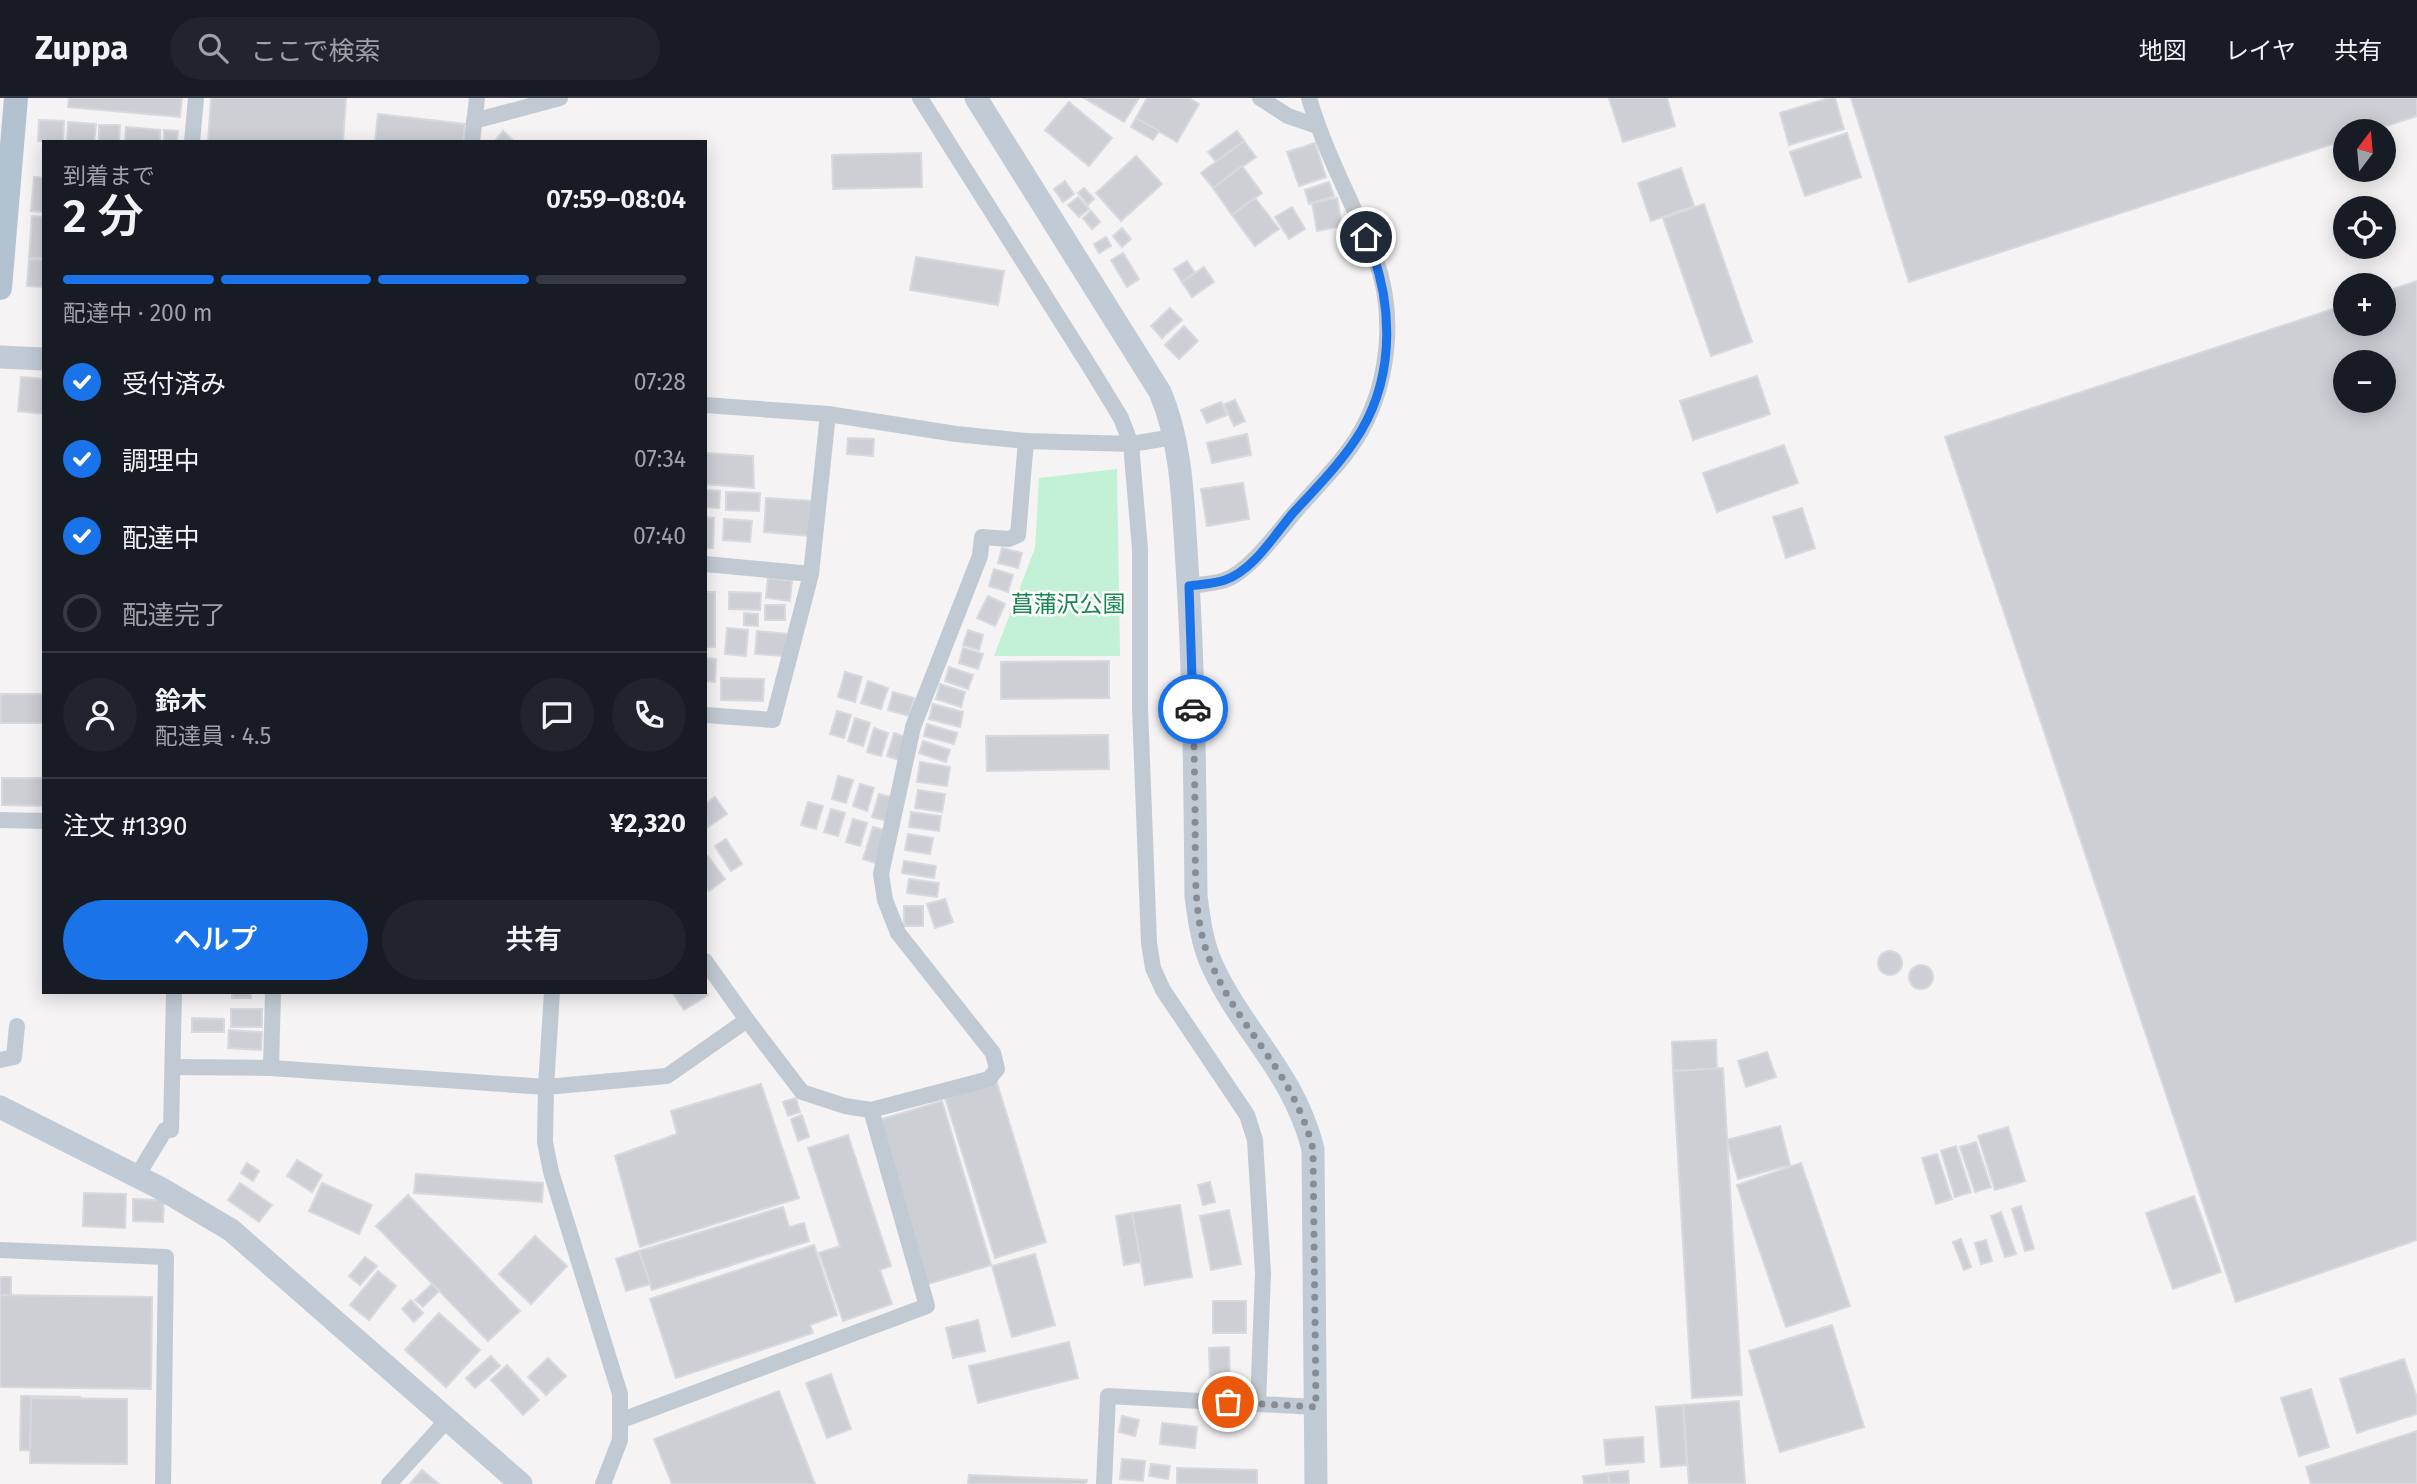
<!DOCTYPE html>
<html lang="ja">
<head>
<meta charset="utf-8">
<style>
  body { margin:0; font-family:"Fira Sans","Noto Sans JP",sans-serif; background:#20242c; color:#f1f3f6; height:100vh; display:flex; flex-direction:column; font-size:26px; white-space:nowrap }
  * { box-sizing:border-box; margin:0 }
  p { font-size:23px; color:#9ea1a6 }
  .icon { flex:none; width:38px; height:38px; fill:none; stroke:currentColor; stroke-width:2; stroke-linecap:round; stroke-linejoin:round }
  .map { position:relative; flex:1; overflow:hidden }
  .sheet { position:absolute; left:42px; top:42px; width:665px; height:854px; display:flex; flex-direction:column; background:#171b24; border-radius:0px; box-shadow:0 4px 18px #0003 }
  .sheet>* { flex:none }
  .needle { width:46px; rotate:16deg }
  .fabs { position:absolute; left:2333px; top:21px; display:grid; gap:14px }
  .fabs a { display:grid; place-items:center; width:63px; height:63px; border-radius:50%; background:#171b24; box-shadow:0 4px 18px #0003; font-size:35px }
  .pin { position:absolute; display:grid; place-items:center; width:60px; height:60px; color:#fff; margin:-30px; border:4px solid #fff; border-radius:50%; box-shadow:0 2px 7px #0007 }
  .courier { position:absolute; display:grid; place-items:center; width:70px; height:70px; margin:-35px; border:5px solid #1a73e8; border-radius:50%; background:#fff; color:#222; box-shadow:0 2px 9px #0007 }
  .head em { font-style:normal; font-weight:600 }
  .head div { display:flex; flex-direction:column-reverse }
  .head { display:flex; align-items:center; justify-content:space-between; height:119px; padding:0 21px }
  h1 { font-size:46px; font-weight:600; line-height:52px }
  .bar { display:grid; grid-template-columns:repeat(4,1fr); gap:10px 7px; align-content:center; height:84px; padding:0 21px }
  .bar i { height:9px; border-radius:5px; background:#363941 }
  .bar .current { background:#1a73e8 }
  .bar p { grid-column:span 4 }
  .line { display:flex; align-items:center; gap:18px; padding:0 21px; border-top:2px solid #363941 }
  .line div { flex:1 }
  .round { display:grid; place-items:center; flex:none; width:74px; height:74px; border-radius:37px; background:#20242c }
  ol { padding:0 21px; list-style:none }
  li { display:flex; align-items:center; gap:21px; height:77px }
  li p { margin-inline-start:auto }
  li .icon { padding:7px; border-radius:50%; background:#1a73e8; color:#fff; stroke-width:4 }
  li:last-child { color:#9ea1a6 }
  li i { width:38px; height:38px; border:4px solid #363941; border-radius:50% }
  .primary-button { display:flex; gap:14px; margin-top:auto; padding:14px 21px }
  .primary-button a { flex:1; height:80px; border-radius:42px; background:#1a73e8; color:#fff; font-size:28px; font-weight:600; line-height:80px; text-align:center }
  .primary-button a+a { background:#20242c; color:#f1f3f6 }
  header { display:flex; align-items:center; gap:42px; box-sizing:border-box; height:98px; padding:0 35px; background:#171b24; border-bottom:2px solid #363941 }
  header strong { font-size:33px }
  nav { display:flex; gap:38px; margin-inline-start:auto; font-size:24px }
  .search { width:490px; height:63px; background:#20242c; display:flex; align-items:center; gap:18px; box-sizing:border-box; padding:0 24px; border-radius:38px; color:#9ea1a6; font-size:26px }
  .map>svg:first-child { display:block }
</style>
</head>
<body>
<header>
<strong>Zuppa</strong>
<div class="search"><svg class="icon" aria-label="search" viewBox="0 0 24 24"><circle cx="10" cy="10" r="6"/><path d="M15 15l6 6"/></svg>ここで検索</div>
<nav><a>地図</a><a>レイヤ</a><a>共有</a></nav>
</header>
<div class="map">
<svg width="2417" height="1386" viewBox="0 0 2417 1386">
  <rect width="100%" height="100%" fill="#f5f3f3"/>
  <path fill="#c3f1d5" d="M1117,371L1120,558H994L1035,450L1039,380Z"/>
  <g fill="#cdcfd5" stroke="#d7d9de" stroke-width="2" fill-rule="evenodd">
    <path d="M69,0H182L180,19L68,9Z"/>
    <path d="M211,0H346L343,44H208Z"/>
    <path d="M1084,0H1139L1124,24Z"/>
    <path d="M1147,0H1189L1199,6L1177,44L1136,20Z"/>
    <path d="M1609,0H1667L1675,28L1623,44Z"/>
    <path d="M1829,0H1835L1844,31L1789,47L1780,15Z"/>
    <path d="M1851,0H2417V18L2371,33H2345V42L1909,184Z"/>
    <path d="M1069,4L1112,40L1089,68L1045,32Z"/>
    <path d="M378,16L465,26L463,44H375Z"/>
    <path d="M1136,20L1159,33L1153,42L1131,29Z"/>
    <path d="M39,22L64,23L63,44L38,43Z"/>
    <path d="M68,24L96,26L94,44H67Z"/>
    <path d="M99,27H120L119,44H99Z"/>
    <path d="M126,29L160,32V44H125Z"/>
    <path d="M164,32L178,33L177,44H164Z"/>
    <path d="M503,33L515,44H494Z"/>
    <path d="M1237,33L1244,43L1216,64L1208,54Z"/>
    <path d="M1847,35L1861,79L1805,98L1790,54Z"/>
    <path d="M1244,43L1256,59L1213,90L1201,75Z"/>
    <path d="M1315,45L1326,79L1299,88L1287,54Z"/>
    <path d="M921,55L922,89L833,91L832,57Z"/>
    <path d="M1136,58L1162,86L1121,123L1096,95Z"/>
    <path d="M1242,68L1262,95L1232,117L1213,90Z"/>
    <path d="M1681,70L1694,108L1651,123L1638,85Z"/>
    <path d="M34,79L44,80V114L31,113Z"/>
    <path d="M1065,83L1074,96L1063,104L1054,91Z"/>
    <path d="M1329,84L1334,98L1309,106L1305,92Z"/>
    <path d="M1084,90L1094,101L1088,107L1078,95Z"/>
    <path d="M1078,99L1089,111L1079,119L1068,107Z"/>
    <path d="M1255,100L1279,131L1255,148L1232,117Z"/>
    <path d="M1337,100L1342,128L1317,133L1312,105Z"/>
    <path d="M1704,106L1752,244L1711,258L1663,120Z"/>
    <path d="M1292,109L1305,131L1289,141L1275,119Z"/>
    <path d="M1091,113L1100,124L1092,131L1083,120Z"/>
    <path d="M32,118L44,119V160H29Z"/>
    <path d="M1122,130L1131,141L1122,149L1113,138Z"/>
    <path d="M1106,139L1111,148L1099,155L1094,146Z"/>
    <path d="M1123,155L1139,181L1127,189L1111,162Z"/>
    <path d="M916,159L1004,173L998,207L910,192Z"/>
    <path d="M29,161L44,162V189L27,188Z"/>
    <path d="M1187,163L1195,175L1182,184L1174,171Z"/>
    <path d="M1204,169L1214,184L1192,199L1182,184Z"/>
    <path d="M2417,183V1142L2236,1204L1945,339L2345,207V226H2384V194ZM2345,264H2384V303H2345Z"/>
    <path d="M1170,210L1182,222L1162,240L1151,228Z"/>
    <path d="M1184,228L1198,243L1179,261L1165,247Z"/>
    <path d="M1757,278L1770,316L1693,342L1680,303Z"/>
    <path d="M21,279L44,281V316L18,313Z"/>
    <path d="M1235,302L1245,323L1234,328L1224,306Z"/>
    <path d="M1221,304L1227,317L1207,325L1201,312Z"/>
    <path d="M1247,336L1251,357L1212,365L1207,345Z"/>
    <path d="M848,340L874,341L873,358L847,356Z"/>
    <path d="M1784,347L1798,385L1717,414L1703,375Z"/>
    <path d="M705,355L753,358L754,390L705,386Z"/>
    <path d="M1243,385L1249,421L1207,428L1201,391Z"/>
    <path d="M705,392L720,393L719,410L705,409Z"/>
    <path d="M726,394L760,395L759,413L726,412Z"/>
    <path d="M766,400L812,403L810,438L764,434Z"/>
    <path d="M1802,410L1815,450L1786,460L1773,419Z"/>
    <path d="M705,419L714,420L713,450H705Z"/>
    <path d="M724,421L752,423L750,444L723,442Z"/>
    <path d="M1002,450L1022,455L1018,470L998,465Z"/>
    <path d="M994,471L1013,477L1008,494L989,488Z"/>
    <path d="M768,480L792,483L790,503L766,500Z"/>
    <rect x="705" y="494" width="10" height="55"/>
    <path d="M729,494L761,495L760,512L729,511Z"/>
    <path d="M988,498L1005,506L995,528L977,520Z"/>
    <rect x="765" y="507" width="20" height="15"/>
    <path d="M744,515L758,516V528L744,527Z"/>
    <path d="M727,530L748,532L746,558L725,556Z"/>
    <path d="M968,532L983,537L979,552L963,547Z"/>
    <path d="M757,533L787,536L785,558L755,556Z"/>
    <path d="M963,550L983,556L978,571L959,565Z"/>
    <path d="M705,560L716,561L715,584L705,583Z"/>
    <path d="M1109,563V600L1001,601V564Z"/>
    <path d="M949,569L973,577L968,591L945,583Z"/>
    <path d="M845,574L862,579L855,604L838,599Z"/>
    <path d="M721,580L764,581L763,603L721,602Z"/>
    <path d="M868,583L888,590L881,611L861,605Z"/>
    <path d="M940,586L965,594L961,609L936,601Z"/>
    <path d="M893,594L914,600L909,618L888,612Z"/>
    <rect x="1" y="596" width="43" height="29"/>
    <path d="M933,606L963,614L960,629L929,621Z"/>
    <path d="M837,613L851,617L844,640L830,636Z"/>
    <path d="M855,620L870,625L863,648L848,643Z"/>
    <path d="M927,626L957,635L954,646L924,638Z"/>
    <path d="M874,630L888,635L881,658L867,654Z"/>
    <path d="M894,635L909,640L902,663L887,658Z"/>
    <path d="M1108,637L1109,671L987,673L986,638Z"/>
    <path d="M923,643L950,652L946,664L919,655Z"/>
    <path d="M920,664L950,669L947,688L917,684Z"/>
    <path d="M838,678L853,682L846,705L832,701Z"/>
    <path d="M2,680H44V708L2,707Z"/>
    <path d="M860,686L874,690L867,713L853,708Z"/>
    <path d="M918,692L945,696L942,714L915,710Z"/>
    <path d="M879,696L894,700L887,723L872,719Z"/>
    <path d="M715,699L727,716L708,729L705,706Z"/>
    <path d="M808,704L823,708L816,731L801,727Z"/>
    <path d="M831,711L845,715L838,738L824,734Z"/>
    <path d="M911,714L941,718L939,733L909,729Z"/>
    <path d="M853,721L867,725L860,748L846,744Z"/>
    <path d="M873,729L888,733L878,766L863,761Z"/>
    <path d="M908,736L933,740L930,756L905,752Z"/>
    <path d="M726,741L742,766L731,773L715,748Z"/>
    <path d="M708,758L725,781L709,793L705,788V760Z"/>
    <path d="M904,763L936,768L934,780L902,775Z"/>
    <path d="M909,781L939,785L937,799L907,795Z"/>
    <path d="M945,801L953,824L935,830L927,806Z"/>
    <rect x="904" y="808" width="19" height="20"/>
    <circle cx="1890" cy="865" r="12"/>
    <circle cx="1921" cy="879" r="12"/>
    <path d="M705,893L708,897L684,912L672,894Z"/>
    <rect x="232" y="894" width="19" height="6"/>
    <rect x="231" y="911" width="31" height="18"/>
    <path d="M192,920L224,921V934H192Z"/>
    <path d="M229,932L262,934L261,952L228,950Z"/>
    <path d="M1716,942L1717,971L1673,973L1672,944Z"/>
    <path d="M1767,954L1776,979L1746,989L1738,963Z"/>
    <path d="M1723,970L1742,1297L1692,1300L1673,973Z"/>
    <path d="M997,985L1046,1144L995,1160L945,1000Z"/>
    <path d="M761,986L799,1100L640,1149L615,1058L677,1036L671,1013Z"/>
    <path d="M796,1000L800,1014L788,1018L783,1004Z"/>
    <path d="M942,1003L991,1167L928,1186L879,1022Z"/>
    <path d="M802,1017L809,1039L798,1043L791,1021Z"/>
    <path d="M1780,1028L1790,1067L1738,1081L1727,1042Z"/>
    <path d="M2008,1029L2025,1083L1995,1092L1978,1038Z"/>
    <path d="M848,1037L891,1168L880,1172L892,1206L843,1223L819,1155L840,1148L808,1050Z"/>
    <path d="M1976,1044L1991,1089L1975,1094L1960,1049Z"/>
    <path d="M1956,1048L1971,1094L1955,1099L1941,1053Z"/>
    <path d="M1937,1056L1952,1101L1936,1106L1922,1060Z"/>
    <path d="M297,1062L322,1077L312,1094L287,1078Z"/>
    <path d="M247,1065L259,1073L253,1083L241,1075Z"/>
    <path d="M1801,1065L1850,1208L1786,1229L1737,1087Z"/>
    <path d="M416,1076L543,1085L542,1104L414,1095Z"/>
    <path d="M1210,1084L1215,1104L1203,1107L1198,1087Z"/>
    <path d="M240,1085L272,1107L259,1124L228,1102Z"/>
    <path d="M322,1085L372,1107L359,1136L309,1113Z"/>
    <path d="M84,1095L126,1096L125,1130L83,1128Z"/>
    <path d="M408,1097L520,1213L488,1243L376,1128Z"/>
    <path d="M2194,1098L2221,1174L2173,1191L2146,1115Z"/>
    <path d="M133,1101L164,1102L163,1124L133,1123Z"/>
    <path d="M1180,1107L1192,1179L1145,1187L1132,1115Z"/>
    <path d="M2021,1108L2034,1151L2025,1153L2012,1111Z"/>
    <path d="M783,1109L789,1129L804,1125L809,1143L652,1192L639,1153Z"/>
    <path d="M1229,1112L1241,1166L1211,1172L1200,1118Z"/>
    <path d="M2001,1114L2016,1156L2005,1159L1991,1118Z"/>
    <path d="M1132,1115L1141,1164L1124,1167L1116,1118Z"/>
    <path d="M535,1138L567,1168L531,1206L499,1176Z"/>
    <path d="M1961,1141L1971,1169L1964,1172L1953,1144Z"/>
    <path d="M1986,1142L1992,1163L1981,1166L1975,1145Z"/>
    <path d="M814,1147L837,1217L810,1227L813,1235L676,1280L650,1201Z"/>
    <path d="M639,1153L650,1186L626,1193L616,1161Z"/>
    <path d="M1035,1156L1055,1227L1012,1239L992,1168Z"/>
    <path d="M365,1159L377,1168L360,1187L349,1178Z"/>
    <path d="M378,1173L396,1188L369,1222L350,1207Z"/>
    <rect x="0" y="1179" width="11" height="18"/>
    <path d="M432,1186L439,1193L423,1209L415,1202Z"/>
    <path d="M0,1197L152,1199L151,1291L0,1289Z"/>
    <path d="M411,1202L423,1215L414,1224L402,1211Z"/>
    <rect x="1213" y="1203" width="33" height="32"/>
    <path d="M439,1215L480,1252L446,1289L405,1252Z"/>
    <path d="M978,1222L985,1253L953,1260L946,1230Z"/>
    <path d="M1832,1227L1864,1329L1780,1354L1749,1253Z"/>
    <path d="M1069,1244L1078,1280L978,1305L969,1268Z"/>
    <path d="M1229,1249L1230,1282L1210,1283L1209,1250Z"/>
    <path d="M491,1258L500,1268L475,1290L466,1280Z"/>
    <path d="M548,1260L566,1278L546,1297L528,1279Z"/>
    <path d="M2404,1261L2417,1300V1316L2357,1335L2340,1281Z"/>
    <path d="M507,1267L539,1302L523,1317L491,1282Z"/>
    <path d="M831,1276L851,1331L827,1340L806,1285Z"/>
    <path d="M2311,1291L2329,1349L2299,1358L2281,1300Z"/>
    <path d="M779,1293L815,1386H672L654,1341Z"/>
    <path d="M21,1298L80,1299L79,1354L20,1352Z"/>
    <path d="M31,1300L127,1301V1366L30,1365Z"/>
    <path d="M1739,1303L1745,1386H1689L1683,1307Z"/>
    <path d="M1683,1307L1687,1367L1661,1369L1656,1309Z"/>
    <path d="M1122,1318L1139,1322L1135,1338L1119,1334Z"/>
    <path d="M1162,1325L1197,1329L1195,1350L1160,1346Z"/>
    <path d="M2417,1333V1386H2311L2306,1369Z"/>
    <path d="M1643,1339L1644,1364L1606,1367L1604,1342Z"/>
    <path d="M1122,1361L1145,1363L1143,1383L1120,1381Z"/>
    <path d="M1151,1366L1170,1368L1168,1381L1149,1378Z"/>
    <path d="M1177,1370L1257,1372V1386H1177Z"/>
    <path d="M422,1372L439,1386H410Z"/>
    <path d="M1628,1373L1629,1386H1609L1608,1375Z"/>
    <path d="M1608,1375L1609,1386H1584L1583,1378Z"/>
    <path d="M969,1377L1087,1382L1086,1386H968Z"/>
  </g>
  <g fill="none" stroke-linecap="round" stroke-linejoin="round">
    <g stroke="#c1cad2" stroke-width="16">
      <path d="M920,0L1093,274L1121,320L1131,346L1140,451V610L1149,845L1153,870L1163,892L1247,1017L1255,1042L1263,1175L1258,1306"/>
      <path d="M1260,0L1288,18L1317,28"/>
      <path d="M474,23L560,0"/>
      <path d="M192,44L196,0"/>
      <path d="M472,44L477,0"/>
      <path d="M705,307L828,316L956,336L1026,343L1131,346L1174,339"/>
      <path d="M705,466L811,476"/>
      <path d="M1189,488C1201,486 1214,486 1225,482C1251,473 1282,428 1301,407C1321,384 1346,360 1361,333C1390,282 1396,212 1374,157C1353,105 1325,55 1309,0"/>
      <path d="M705,617L773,622L811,476L828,316"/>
      <path d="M0,722L44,723"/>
      <path d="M747,922L802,994L845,1008L871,1012"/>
      <path d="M0,962L14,959L17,928"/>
      <path d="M173,969L271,970L273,894"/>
      <path d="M271,970L546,989L552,894"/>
      <path d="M137,1078L165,1032H171L174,894"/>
      <path d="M0,1152L166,1159L163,1386"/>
      <path d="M622,1322L927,1208L871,1012L989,981L997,971L993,955L898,835L885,802L881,776L913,629L980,458L982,439L1009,441L1018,437L1026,343"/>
      <path d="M389,1386L447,1322"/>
      <path d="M603,1386L620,1342V1296L551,1074L545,1044L546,989L667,978L747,922L705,863"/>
      <path d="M1104,1386L1108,1298L1316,1309"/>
    </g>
    <g stroke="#c1cbd6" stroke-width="23">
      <path d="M976,0L1160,294C1183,348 1183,409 1187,467C1194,577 1195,688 1196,798C1199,821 1202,845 1212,867C1243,935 1293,973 1313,1051L1316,1386"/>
      <path d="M0,259L44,261"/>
      <path d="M0,1009L160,1090L231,1132L521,1386"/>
    </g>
    <path stroke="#b3c2d1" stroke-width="24" d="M0,190L16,0"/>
  </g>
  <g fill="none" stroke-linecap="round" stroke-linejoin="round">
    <path stroke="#868d94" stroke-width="7" stroke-dasharray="0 12.6" d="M1193,611C1194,648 1195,686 1195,723C1196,770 1192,821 1211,865C1241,935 1293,972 1313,1051L1316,1309L1228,1304"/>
    <path stroke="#1a73e8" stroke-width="9" d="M1193,611L1189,488C1201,486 1214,486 1225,482C1253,473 1275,436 1293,415C1316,390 1343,363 1361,333C1396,274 1393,200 1366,139"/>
  </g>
  <g text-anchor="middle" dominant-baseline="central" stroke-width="5" stroke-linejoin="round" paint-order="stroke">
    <g font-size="23" fill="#17864f" stroke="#fff">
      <text x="1068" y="506">菖蒲沢公園</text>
    </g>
  </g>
</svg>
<div class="fabs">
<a><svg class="needle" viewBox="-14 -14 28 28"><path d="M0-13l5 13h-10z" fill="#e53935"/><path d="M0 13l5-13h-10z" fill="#9ea1a6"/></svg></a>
<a><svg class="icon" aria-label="locate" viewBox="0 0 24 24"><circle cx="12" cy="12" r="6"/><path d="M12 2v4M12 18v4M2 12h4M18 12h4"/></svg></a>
<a>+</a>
<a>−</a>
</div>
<div class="pin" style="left:1228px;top:1304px;background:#ea580c"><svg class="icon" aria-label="bag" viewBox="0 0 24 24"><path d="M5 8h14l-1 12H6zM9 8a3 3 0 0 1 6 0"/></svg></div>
<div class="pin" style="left:1366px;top:139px;background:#1f2937"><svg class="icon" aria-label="home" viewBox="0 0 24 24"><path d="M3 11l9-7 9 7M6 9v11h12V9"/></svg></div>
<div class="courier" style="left:1193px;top:611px"><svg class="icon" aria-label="car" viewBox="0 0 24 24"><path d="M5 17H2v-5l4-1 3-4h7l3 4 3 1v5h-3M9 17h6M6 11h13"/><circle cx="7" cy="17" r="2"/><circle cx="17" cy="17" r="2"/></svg></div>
<section class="sheet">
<div class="head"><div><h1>2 分</h1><p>到着まで</p></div><em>07:59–08:04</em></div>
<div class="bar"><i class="current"></i><i class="current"></i><i class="current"></i><i></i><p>配達中 · 200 m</p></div>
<ol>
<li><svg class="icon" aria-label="check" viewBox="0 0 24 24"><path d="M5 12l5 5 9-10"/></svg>受付済み<p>07:28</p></li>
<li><svg class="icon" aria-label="check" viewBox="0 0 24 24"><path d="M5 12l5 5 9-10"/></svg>調理中<p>07:34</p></li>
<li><svg class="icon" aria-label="check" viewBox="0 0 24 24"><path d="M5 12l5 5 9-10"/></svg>配達中<p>07:40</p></li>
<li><i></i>配達完了</li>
</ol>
<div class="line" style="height:126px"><a class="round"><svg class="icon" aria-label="person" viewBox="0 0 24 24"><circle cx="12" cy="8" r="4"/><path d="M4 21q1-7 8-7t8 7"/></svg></a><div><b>鈴木</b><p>配達員 · 4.5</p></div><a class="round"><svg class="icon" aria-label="chat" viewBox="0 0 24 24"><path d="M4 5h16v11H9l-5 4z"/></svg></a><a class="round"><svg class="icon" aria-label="phone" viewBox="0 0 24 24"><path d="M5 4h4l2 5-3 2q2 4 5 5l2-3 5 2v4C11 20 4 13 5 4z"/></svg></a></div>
<div class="line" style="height:91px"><div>注文 #1390</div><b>¥2,320</b></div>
<div class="primary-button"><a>ヘルプ</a><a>共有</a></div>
</section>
</div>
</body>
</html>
